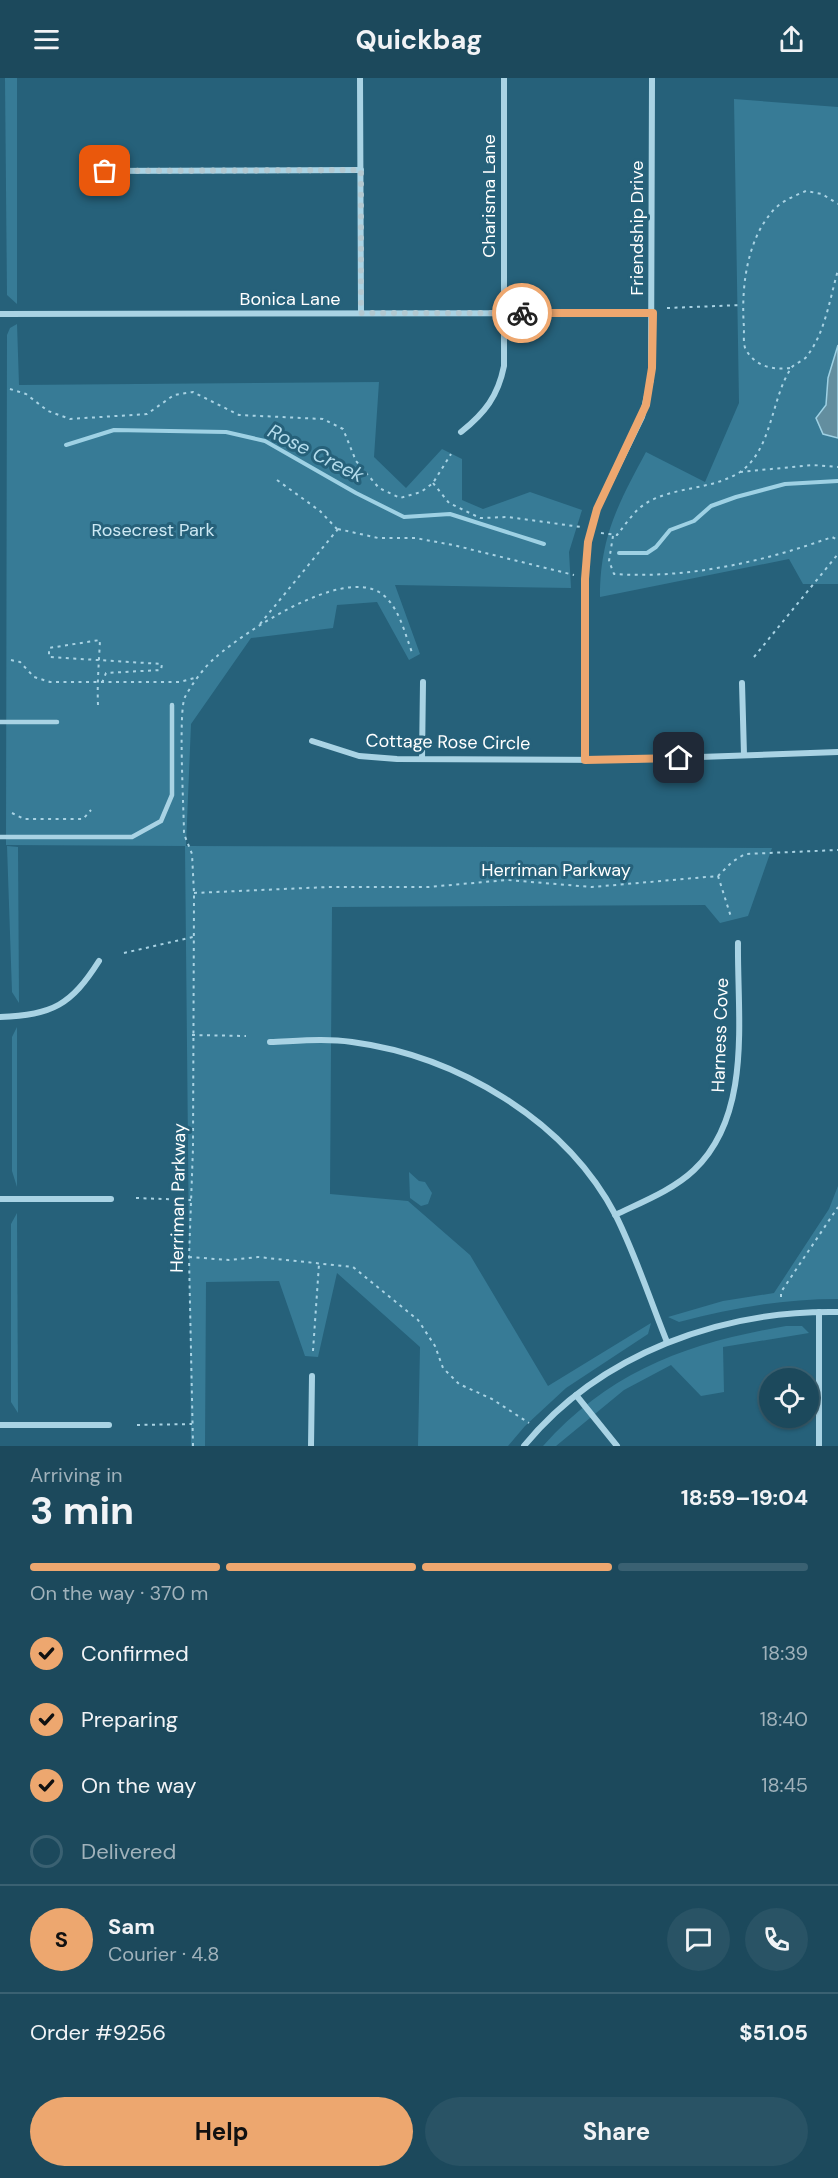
<!DOCTYPE html>
<html lang="en">
<head>
<meta charset="utf-8">
<style>
  body { margin:0; font-family:"DM Sans",sans-serif; background:#295365; color:#f1f3f6; height:100vh; display:flex; flex-direction:column; font-size:22px; white-space:nowrap }
  * { box-sizing:border-box; margin:0 }
  p { font-size:20px; color:#a0b2bb }
  .icon { flex:none; width:33px; height:33px; fill:none; stroke:currentColor; stroke-width:2; stroke-linecap:round; stroke-linejoin:round }
  .map { position:relative; height:1368px; overflow:hidden }
  .sheet { display:flex; flex-direction:column; background:#1c495c; flex:1 }
  .sheet>* { flex:none }
  .controls { position:absolute; left:759px; top:1290px; display:grid; gap:12px }
  .controls a { display:grid; place-items:center; width:60px; height:60px; border-radius:50%; background:#1c495c; box-shadow:0 2px 4px #0004,0 0 0 2px #3a6172; font-size:30px }
  .pin { position:absolute; display:grid; place-items:center; width:51px; height:51px; color:#fff; margin:-26px; border-radius:12px; box-shadow:0 3px 9px #0006 }
  .courier { position:absolute; display:grid; place-items:center; width:60px; height:60px; margin:-30px; border:4px solid #eda76f; border-radius:50%; background:#fff; color:#222; box-shadow:0 2px 8px #0007 }
  .overview em { font-style:normal; font-weight:700 }
  .overview div { display:flex; flex-direction:column-reverse }
  .overview { display:flex; align-items:center; justify-content:space-between; height:102px; padding:0 30px }
  h1 { font-size:39px; font-weight:700; line-height:45px }
  .bar { display:grid; grid-template-columns:repeat(4,1fr); gap:9px 6px; align-content:center; height:72px; padding:0 30px }
  .bar i { height:8px; border-radius:4px; background:#3a6172 }
  .bar .on { background:#eda76f }
  .bar p { grid-column:span 4 }
  .line { display:flex; align-items:center; gap:15px; padding:0 30px; border-top:2px solid #3a6172 }
  .line div { flex:1 }
  .round { display:grid; place-items:center; flex:none; width:63px; height:63px; border-radius:32px; background:#295365 }
  ol { padding:0 30px; list-style:none }
  li { display:flex; align-items:center; gap:18px; height:66px }
  li p { margin-inline-start:auto }
  li .icon { padding:6px; border-radius:50%; background:#eda76f; color:#111; stroke-width:4 }
  li:last-child { color:#a0b2bb }
  li i { width:33px; height:33px; border:3px solid #3a6172; border-radius:50% }
  .cta { display:flex; gap:12px; margin-top:auto; padding:12px 30px }
  .cta a { flex:1; height:69px; border-radius:36px; background:#eda76f; color:#111; font-size:24px; font-weight:700; line-height:69px; text-align:center }
  .cta a+a { background:#295365; color:#f1f3f6 }
  header { display:flex; justify-content:space-between; align-items:center; height:78px; padding:0 30px; background:#1c495c; font-size:27px; font-weight:700 }
  .map>svg:first-child { display:block }
</style>
</head>
<body>
<header><svg class="icon" aria-label="menu" viewBox="0 0 24 24"><path d="M4 6h16M4 12h16M4 18h16"/></svg>Quickbag<svg class="icon" aria-label="share" viewBox="0 0 24 24"><path d="M12 15V3M7 8l5-5 5 5M5 13v7h14v-7"/></svg></header>
<div class="map">
<svg width="838" height="1368" viewBox="0 0 838 1368">
  <rect width="100%" height="100%" fill="#26617a"/>
  <g fill="#377b96">
    <path d="M5,0H17V226L7,217Z"/>
    <path d="M734,21L838,29V506H803L789,481L600,519C600,459 618,426 646,374L705,404L739,325Z"/>
    <path d="M17,246L19,307L379,304L374,379L406,410L442,371L462,381V422L483,431L530,414L582,432L569,474L571,510L395,507L420,576L409,582L377,524L337,527L333,550L251,560L191,646L186,768L772,770L748,838L720,845L705,827L332,829L330,1116L408,1123L470,1177L548,1308L651,1245L648,1256L566,1310L525,1348L508,1368H418L420,1269L337,1195L318,1279L305,1278L279,1203L206,1204L205,1368H191L185,768L6,767L7,257L10,250Z"/>
    <path d="M7,768L18,769L19,925L12,914Z"/>
    <path d="M17,949V1109L12,1093V959Z"/>
    <path d="M409,1094L419,1103L425,1104L432,1115L428,1126L421,1128L410,1120Z"/>
    <path d="M838,1108V1221C782,1221 733,1230 679,1244L668,1239L723,1223L774,1215L829,1131Z"/>
    <path d="M17,1135L18,1335L11,1324V1146Z"/>
    <path d="M786,1248H802L809,1255L723,1269L724,1314L701,1318L671,1287L624,1312L556,1368H543C611,1292 688,1265 786,1248Z"/>
  </g>
  <path fill="#638e9f" stroke="#9ed1e4" stroke-width="1.5" d="M838,267V360L823,356L816,340L826,327L828,300Z"/>
  <g fill="none" stroke-linecap="round" stroke-linejoin="round">
    <g stroke="#9ed1e4" stroke-width="4">
      <path d="M66,367L114,352L226,354L265,363L356,415L404,439L450,436L544,466"/>
      <path d="M619,475H647L656,469L670,452L694,443L711,428L736,419L785,406L838,403"/>
    </g>
    <g stroke="#a9d3e4" stroke-width="2" stroke-dasharray="3 4.5" stroke-linecap="butt">
      <path d="M667,230L742,227"/>
      <path d="M790,290C773,292 756,289 746,272C743,267 744,257 744,250C741,212 746,165 771,135C779,124 794,118 806,113L822,116L838,126"/>
      <path d="M10,311L26,316L48,333L70,341L147,336L174,317L193,314L239,337L323,341L343,351L356,383L379,410L400,420L421,414L433,405L451,376"/>
      <path d="M740,394L813,387L838,389"/>
      <path d="M277,402L320,433L337,451"/>
      <path d="M433,405L449,425L480,440L508,439L581,449"/>
      <path d="M338,451L378,460H415L453,467L574,497"/>
      <path d="M601,455L617,457C626,446 635,431 648,424C677,408 712,412 740,394C772,372 771,322 790,292C793,285 803,284 807,278C825,255 830,220 838,192"/>
      <path d="M613,458L609,483L614,496C687,501 763,484 832,459L838,462"/>
      <path d="M260,546L338,451"/>
      <path d="M754,579L838,476"/>
      <path d="M11,582L20,584L34,599L50,604H180L198,599"/>
      <path d="M98,627C97,605 99,584 100,562L49,570V579L162,586L161,592L106,595L102,605"/>
      <path d="M12,735L24,741H83L91,732"/>
      <path d="M718,798L731,839"/>
      <path d="M194,815L328,809H428L507,802L592,809L718,798L732,784L745,776L838,772"/>
      <path d="M124,875L193,859"/>
      <path d="M192,957L246,958"/>
      <path d="M136,1120L191,1122"/>
      <path d="M189,1179L229,1182L258,1179L353,1189L418,1242L435,1268L443,1290L459,1306L492,1321L529,1345"/>
      <path d="M781,1219V1214L838,1129"/>
      <path d="M313,1273L319,1186"/>
      <path d="M137,1347L192,1346"/>
      <path d="M193,1368L189,1179L193,1070L194,815L192,776L184,756C184,734 178,633 185,619C192,606 204,589 216,579C246,553 339,491 379,514C399,526 405,557 413,577"/>
    </g>
    <g stroke="#a9d3e4" stroke-width="4.5">
      <path d="M0,644H57"/>
      <path d="M0,759H132L161,743L172,717V627"/>
    </g>
    <g stroke="#a9d3e4" stroke-width="6">
      <path d="M360,0L361,235"/>
      <path d="M82,93L361,92"/>
      <path d="M0,236L653,235"/>
      <path d="M461,354C485,335 498,318 504,288V0"/>
      <path d="M742,605L744,677"/>
      <path d="M312,663L359,678L397,681L614,682L838,674"/>
      <path d="M422,681L423,604"/>
      <path d="M585,682V501L588,464L597,431L642,339L651,301L652,0"/>
      <path d="M0,939C53,937 71,927 99,883"/>
      <path d="M270,964C297,963 325,960 352,964C457,978 566,1042 616,1138C636,1178 650,1222 667,1264"/>
      <path d="M0,1121H111"/>
      <path d="M615,1137C642,1124 673,1112 694,1092C753,1036 737,938 738,865"/>
      <path d="M819,1234V1368"/>
      <path d="M576,1317L617,1368"/>
      <path d="M0,1347H109"/>
      <path d="M311,1368L312,1298"/>
      <path d="M524,1368C600,1275 722,1232 838,1234"/>
    </g>
  </g>
  <g fill="none" stroke-linecap="round" stroke-linejoin="round">
    <path stroke="#b3c8d0" stroke-width="6" stroke-dasharray="0 10.8" d="M105,93L361,92V235H522"/>
    <path stroke="#eda76f" stroke-width="8" d="M522,235H653L652,290L646,327L597,431L588,464L585,501V682L679,680"/>
  </g>
  <g text-anchor="middle" dominant-baseline="central" stroke-width="6" stroke-linejoin="round" paint-order="stroke">
    <g font-size="18" fill="#fff" stroke="#26617a">
      <text transform="translate(489 118) rotate(-90)">Charisma Lane</text>
      <text transform="translate(637 150) rotate(-90)">Friendship Drive</text>
      <text x="290" y="221">Bonica Lane</text>
      <text transform="translate(448 664) rotate(1)">Cottage Rose Circle</text>
      <text x="556" y="792">Herriman Parkway</text>
      <text transform="translate(720 957) rotate(-88)">Harness Cove</text>
      <text transform="translate(178 1120) rotate(-89)">Herriman Parkway</text>
    </g>
    <g font-size="18" fill="#cce8f3" stroke="#26617a">
      <text x="153" y="452">Rosecrest Park</text>
    </g>
    <g font-size="20" font-style="italic" fill="#b4dcec" stroke="#26617a">
      <text transform="translate(316 375) rotate(27)">Rose Creek</text>
    </g>
  </g>
</svg>
<div class="controls">
<a><svg class="icon" aria-label="locate" viewBox="0 0 24 24"><circle cx="12" cy="12" r="6"/><path d="M12 2v4M12 18v4M2 12h4M18 12h4"/></svg></a>
</div>
<div class="pin" style="left:105px;top:93px;background:#ea580c"><svg class="icon" aria-label="bag" viewBox="0 0 24 24"><path d="M5 8h14l-1 12H6zM9 8a3 3 0 0 1 6 0"/></svg></div>
<div class="pin" style="left:679px;top:680px;background:#1f2937"><svg class="icon" aria-label="home" viewBox="0 0 24 24"><path d="M3 11l9-7 9 7M6 9v11h12V9"/></svg></div>
<div class="courier" style="left:522px;top:235px"><svg class="icon" aria-label="bike" viewBox="0 0 24 24"><circle cx="6" cy="16" r="4"/><circle cx="18" cy="16" r="4"/><path d="M6 16l4-8h5l3 8M10 8l3 8H6M13 5h3"/></svg></div>
</div>
<section class="sheet">
<div class="overview"><div><h1>3 min</h1><p>Arriving in</p></div><em>18:59–19:04</em></div>
<div class="bar"><i class="on"></i><i class="on"></i><i class="on"></i><i></i><p>On the way · 370 m</p></div>
<ol>
<li><svg class="icon" aria-label="check" viewBox="0 0 24 24"><path d="M5 12l5 5 9-10"/></svg>Confirmed<p>18:39</p></li>
<li><svg class="icon" aria-label="check" viewBox="0 0 24 24"><path d="M5 12l5 5 9-10"/></svg>Preparing<p>18:40</p></li>
<li><svg class="icon" aria-label="check" viewBox="0 0 24 24"><path d="M5 12l5 5 9-10"/></svg>On the way<p>18:45</p></li>
<li><i></i>Delivered</li>
</ol>
<div class="line" style="height:108px"><b class="round" style="background:#eda76f;color:#111">S</b><div><b>Sam</b><p>Courier · 4.8</p></div><a class="round"><svg class="icon" aria-label="chat" viewBox="0 0 24 24"><path d="M4 5h16v11H9l-5 4z"/></svg></a><a class="round"><svg class="icon" aria-label="phone" viewBox="0 0 24 24"><path d="M5 4h4l2 5-3 2q2 4 5 5l2-3 5 2v4C11 20 4 13 5 4z"/></svg></a></div>
<div class="line" style="height:78px"><div>Order #9256</div><b>$51.05</b></div>
<div class="cta"><a>Help</a><a>Share</a></div>
</section>
</body>
</html>
